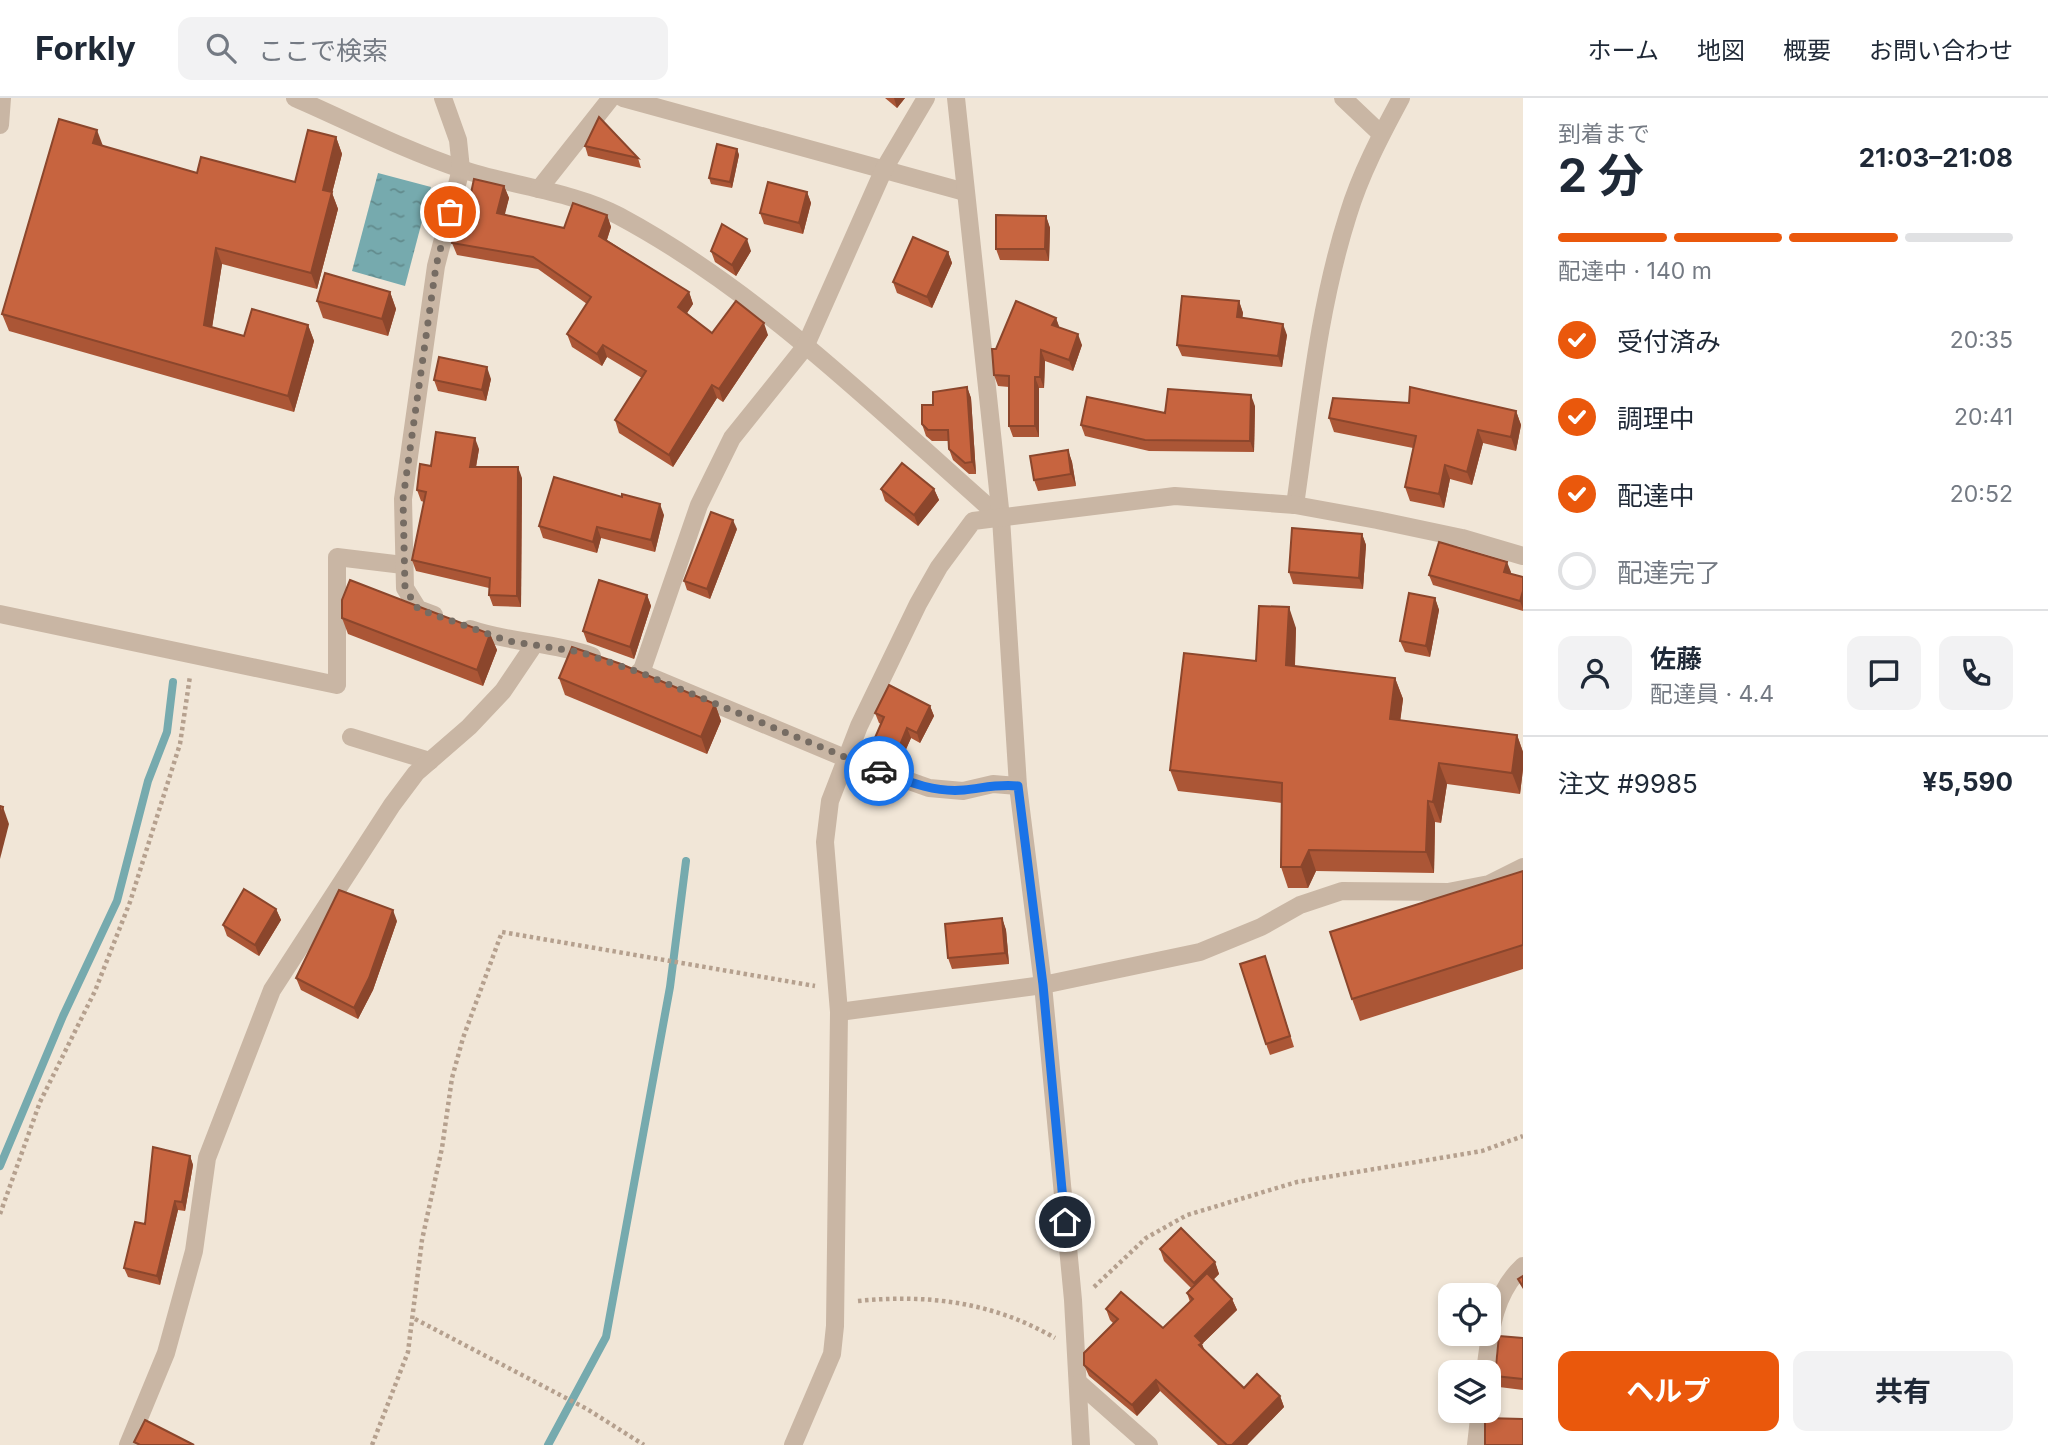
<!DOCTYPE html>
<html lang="ja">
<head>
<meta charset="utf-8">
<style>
  body { margin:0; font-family:Inter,"Noto Sans JP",sans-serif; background:#f2f2f3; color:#1f2937; height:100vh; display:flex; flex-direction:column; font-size:26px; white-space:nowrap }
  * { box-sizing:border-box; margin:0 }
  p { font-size:23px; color:#747a83 }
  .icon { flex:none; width:38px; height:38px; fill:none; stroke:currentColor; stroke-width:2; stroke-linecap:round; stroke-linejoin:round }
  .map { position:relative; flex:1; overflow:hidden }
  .panel { display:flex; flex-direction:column; background:#fff; width:525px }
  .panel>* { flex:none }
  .controls { position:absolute; left:1438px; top:1185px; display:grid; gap:14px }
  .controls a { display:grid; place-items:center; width:63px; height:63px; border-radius:14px; background:#fff; box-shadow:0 4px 10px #0003; font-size:35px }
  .pin { position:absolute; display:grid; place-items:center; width:60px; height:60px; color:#fff; margin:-30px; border:4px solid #fff; border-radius:50%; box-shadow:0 2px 7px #0007 }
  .courier { position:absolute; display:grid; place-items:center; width:70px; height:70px; margin:-35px; border:5px solid #1a73e8; border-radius:50%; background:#fff; color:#222; box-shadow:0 2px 9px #0007 }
  .summary em { font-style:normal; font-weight:700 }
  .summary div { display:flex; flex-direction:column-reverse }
  .summary { display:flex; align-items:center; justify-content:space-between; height:119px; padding:0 35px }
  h1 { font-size:46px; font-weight:700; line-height:52px }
  .bar { display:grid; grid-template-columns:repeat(4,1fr); gap:10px 7px; align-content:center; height:84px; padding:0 35px }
  .bar i { height:9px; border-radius:5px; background:#e0e1e3 }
  .bar .selected { background:#ea580c }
  .bar p { grid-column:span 4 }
  .line { display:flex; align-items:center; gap:18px; padding:0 35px; border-top:2px solid #e0e1e3 }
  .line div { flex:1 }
  .round { display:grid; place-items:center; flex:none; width:74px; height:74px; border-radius:14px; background:#f2f2f3 }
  ol { padding:0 35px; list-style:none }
  li { display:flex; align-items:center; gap:21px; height:77px }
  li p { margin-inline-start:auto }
  li .icon { padding:7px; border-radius:50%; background:#ea580c; color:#fff; stroke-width:4 }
  li:last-child { color:#747a83 }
  li i { width:38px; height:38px; border:4px solid #e0e1e3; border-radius:50% }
  .button { display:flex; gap:14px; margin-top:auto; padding:14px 35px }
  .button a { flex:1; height:80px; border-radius:14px; background:#ea580c; color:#fff; font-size:28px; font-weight:700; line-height:80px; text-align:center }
  .button a+a { background:#f2f2f3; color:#1f2937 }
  header { display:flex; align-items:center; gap:42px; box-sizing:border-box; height:98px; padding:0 35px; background:#fff; border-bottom:2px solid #e0e1e3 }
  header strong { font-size:33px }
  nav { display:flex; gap:38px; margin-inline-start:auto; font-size:24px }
  .search { width:490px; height:63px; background:#f2f2f3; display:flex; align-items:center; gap:18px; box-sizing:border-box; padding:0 24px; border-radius:14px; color:#747a83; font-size:26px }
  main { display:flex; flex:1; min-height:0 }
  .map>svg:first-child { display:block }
</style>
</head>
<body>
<header>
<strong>Forkly</strong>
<div class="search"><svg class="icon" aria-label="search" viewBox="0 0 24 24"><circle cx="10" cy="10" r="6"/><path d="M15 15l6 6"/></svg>ここで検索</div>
<nav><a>ホーム</a><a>地図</a><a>概要</a><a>お問い合わせ</a></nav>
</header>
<main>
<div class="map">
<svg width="1523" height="1347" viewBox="0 0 1523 1347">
  <defs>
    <pattern id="water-ripples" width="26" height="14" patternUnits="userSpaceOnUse" patternTransform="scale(1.75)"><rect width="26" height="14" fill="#76aaae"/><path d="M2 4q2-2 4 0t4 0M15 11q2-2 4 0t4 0" fill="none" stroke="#628b8d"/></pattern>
  </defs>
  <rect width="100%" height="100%" fill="#f1e6d7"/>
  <path fill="url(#water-ripples)" d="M378,75L431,89L405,188L352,173Z"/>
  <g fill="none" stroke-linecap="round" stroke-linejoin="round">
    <g stroke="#76aaae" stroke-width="8">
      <path d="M0,1068L63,918L117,803L148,683L167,634L173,584"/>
      <path d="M548,1347L606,1239L670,889L686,763"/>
    </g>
    <g stroke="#b5a08e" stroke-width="4.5" stroke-dasharray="3.5 3.5" stroke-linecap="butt">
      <path d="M0,1116L40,1004L95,893L130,804L180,646L190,578"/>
      <path d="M1094,1189L1146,1140L1187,1117L1297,1084L1482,1053L1523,1038"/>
      <path d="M858,1203C928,1196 993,1204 1055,1240"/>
      <path d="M415,1221L587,1311L644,1347"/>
      <path d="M372,1347L408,1254L422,1142L442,1050L452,980L463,940L502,834L815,888"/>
    </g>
    <g stroke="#c9b6a4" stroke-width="18">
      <path d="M295,0C350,24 404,52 461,71C510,88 573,93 619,118C761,194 880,314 1001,420"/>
      <path d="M623,0L965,94"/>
      <path d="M956,0L1001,420L1018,688L1043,887L1073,1202L1081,1347"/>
      <path d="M1343,0L1381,36"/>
      <path d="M0,27L2,0"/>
      <path d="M539,91L611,0"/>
      <path d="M1295,407C1309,311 1318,211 1348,117C1360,77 1381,37 1401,0"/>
      <path d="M0,516L337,587V459L403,467"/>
      <path d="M434,517L418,511L405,490L403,401L436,168L461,71L458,42L443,0"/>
      <path d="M470,531C510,545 552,544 592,558"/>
      <path d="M639,574L845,660L929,690L963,693L993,686L1018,688"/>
      <path d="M641,575L699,407L732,340L805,249L884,71L926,0"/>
      <path d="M351,639L430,663"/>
      <path d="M839,914L1043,887L1200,854L1261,829L1300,807L1342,793L1448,794L1489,786L1523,769"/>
      <path d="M1485,1274C1490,1235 1493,1196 1523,1168"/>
      <path d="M1079,1285L1149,1347"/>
      <path d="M128,1347L166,1255L194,1153L207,1060L272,892L392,707L416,675L469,629L503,593L534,547"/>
      <path d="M793,1347L832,1256L835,1228L839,914L825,744L830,703L859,628L918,506L939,469L973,423L1175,398L1295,407L1377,422L1462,440L1523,458"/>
      <path d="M1476,1347L1480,1312"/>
    </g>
  </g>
  <g fill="#ab5636">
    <path d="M885,0H905L897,10Z"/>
    <path d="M336,39L342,56L332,95L338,111L317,191L222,166L212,229L244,238L308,227L314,243L294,314L9,233L2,216L103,48L197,75L295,84Z"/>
    <path d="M585,48L638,60L641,70L588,58Z"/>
    <path d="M737,51L739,57L732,90L711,86L709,80Z"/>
    <path d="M504,88L509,100L504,117L564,130L607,117L611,129L607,142L689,194L693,206L687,215L712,235L768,237L723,304L717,300L673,369L619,335L615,322L642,280L607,259L602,268L572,249L567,236L587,206L538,171L457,157L452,145L467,114Z"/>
    <path d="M807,94L811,105L803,136L764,126L760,115Z"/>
    <path d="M1046,118L1050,130L1049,163L1000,162L996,151Z"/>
    <path d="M711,153H751L736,178L715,164Z"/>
    <path d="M948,154L952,165L932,210L897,195L893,184Z"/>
    <path d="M390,194L396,211L388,238L323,220L317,203Z"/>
    <path d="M1239,203L1243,215L1242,220L1287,237L1282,269L1182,258L1177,247Z"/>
    <path d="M1056,220L1059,229L1082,247L1073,273L1045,263L1044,290H1039V339H1013L1009,328V289L998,288L994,277L996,251Z"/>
    <path d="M491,281L486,303L438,293L434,282Z"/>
    <path d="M967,289L971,300L976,376H969L953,362L949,351V343H932L926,338L922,326L933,307Z"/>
    <path d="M1255,308L1254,354L1149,353L1085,338L1081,327L1165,315Z"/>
    <path d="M1516,313L1521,327L1516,353L1483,345L1472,387L1450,381L1444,410L1410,403L1405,389L1413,350L1334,334L1329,320Z"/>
    <path d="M479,351L476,369L522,380L521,509L493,508L489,497V490L416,473L412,462L424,404L421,403L417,392L431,368Z"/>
    <path d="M1068,352L1072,364L1076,388L1038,393L1034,382Z"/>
    <path d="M881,391H934L939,402L918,428L885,403Z"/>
    <path d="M622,399L664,417L655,454L601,440L597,455L543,440L539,428Z"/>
    <path d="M737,431L710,501L687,492L684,483Z"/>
    <path d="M1362,436L1366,447L1363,491L1293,486L1289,474Z"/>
    <path d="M1511,474L1510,476L1523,479V513L1433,487L1429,477Z"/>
    <path d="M647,497L651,508L634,561L587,544L583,533Z"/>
    <path d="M1435,500L1439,512L1430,559L1405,554L1400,543Z"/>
    <path d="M342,520L490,536L497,552L483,588L348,536Z"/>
    <path d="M1296,530L1295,568L1395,580L1403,601L1400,622L1517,637L1523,654V671L1520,696L1447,686L1441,725L1435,724L1434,775L1316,773L1308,790H1288L1281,769L1282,705L1178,693L1170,672L1256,563Z"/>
    <path d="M559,580L715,606L721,623L707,656L565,597Z"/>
    <path d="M930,608L934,618L920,645L911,640L899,667L875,659L871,649L881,626L879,625L875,615Z"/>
    <path d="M1523,773V871L1360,923L1352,901Z"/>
    <path d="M276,811L281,822L259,858L227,838L223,827Z"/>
    <path d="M1002,820L1006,832L1009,866L952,871L948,860Z"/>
    <path d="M397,823L373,892L358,921L301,892L296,880Z"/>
    <path d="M1269,870L1294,949L1270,957L1266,946Z"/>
    <path d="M190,1058L193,1067L185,1113L178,1112L160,1187L128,1179L124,1170L145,1126Z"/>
    <path d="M1160,1151L1215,1164L1219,1176L1213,1182L1232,1201L1237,1212L1202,1246L1204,1252L1244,1290L1280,1298L1284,1309L1247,1347H1218L1160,1293L1137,1318L1089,1278L1084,1267L1113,1225L1110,1222L1106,1211L1163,1230L1190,1204L1187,1195L1191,1190L1164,1163Z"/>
    <path d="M1523,1240V1292L1499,1289L1495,1278Z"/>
  </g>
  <g fill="#8b462c">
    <path d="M894,0H905L897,10Z"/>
    <path d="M97,32L103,48L93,45Z"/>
    <path d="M336,39L342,56L332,95L338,111L317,191L311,175L323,92Z"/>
    <path d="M737,51L739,57L732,90L730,84Z"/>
    <path d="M504,88L509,100L502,128L497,115Z"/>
    <path d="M807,94L811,105L803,136L799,125Z"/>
    <path d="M607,117L611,129L604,150L599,138Z"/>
    <path d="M1046,118L1050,130L1049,163L1045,151Z"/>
    <path d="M747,141L751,153L736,178L732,167Z"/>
    <path d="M216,150L222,166L210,243L204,227Z"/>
    <path d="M948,154L952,165L932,210L927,199Z"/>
    <path d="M390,194L396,211L388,238L382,221Z"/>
    <path d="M689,194L693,206L683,221L678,209Z"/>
    <path d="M1239,203L1243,215L1241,231L1237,219Z"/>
    <path d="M1056,220L1060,231L1052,227Z"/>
    <path d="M764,225L768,237L723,304L719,291Z"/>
    <path d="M1283,226L1287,237L1282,269L1278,258Z"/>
    <path d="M308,227L314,243L294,314L288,298Z"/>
    <path d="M1078,236L1082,247L1073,273L1069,262Z"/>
    <path d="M603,247L607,259L602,268L597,256Z"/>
    <path d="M1041,252L1045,263L1044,290L1040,279Z"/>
    <path d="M487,269L491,281L486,303L482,292Z"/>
    <path d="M1035,279L1039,290V339L1035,328Z"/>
    <path d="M712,287L717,300L673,369L669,357Z"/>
    <path d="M967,289L971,300L976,376L972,364Z"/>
    <path d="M1251,297L1255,308L1254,354L1250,343Z"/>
    <path d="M1516,313L1521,327L1516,353L1511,339Z"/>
    <path d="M1478,332L1483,345L1472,387L1467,374Z"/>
    <path d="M475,340L479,351L474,380L470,369Z"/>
    <path d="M1068,352L1072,364L1076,388L1071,376Z"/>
    <path d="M1445,367L1450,381L1444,410L1439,396Z"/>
    <path d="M518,369L522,380L521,509L517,498Z"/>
    <path d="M934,391L939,402L918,428L914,417Z"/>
    <path d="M660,406L664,417L655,454L651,442Z"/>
    <path d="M733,422L737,431L710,501L707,491Z"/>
    <path d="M597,429L601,440L597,455L593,444Z"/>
    <path d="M1362,436L1366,447L1363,491L1359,480Z"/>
    <path d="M1507,464L1511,474L1508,484L1504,474Z"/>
    <path d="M1523,493V511L1520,503Z"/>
    <path d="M647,497L651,508L634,561L630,549Z"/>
    <path d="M1435,500L1439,512L1430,559L1426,548Z"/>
    <path d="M1289,509L1296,530L1294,588L1286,567Z"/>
    <path d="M490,536L497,552L483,588L477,572Z"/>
    <path d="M1395,580L1403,601L1398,641L1390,621Z"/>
    <path d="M715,606L721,623L707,656L701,639Z"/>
    <path d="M930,608L934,618L920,645L917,635Z"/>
    <path d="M907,630L911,640L899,667L896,657Z"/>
    <path d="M1517,637L1523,654V671L1520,696L1512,675Z"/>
    <path d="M1439,665L1447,686L1441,725L1433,704Z"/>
    <path d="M1428,703L1435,724L1434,775L1426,754Z"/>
    <path d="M3,709L9,726L0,761V720Z"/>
    <path d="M1309,752L1316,773L1308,790L1301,769Z"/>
    <path d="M276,811L281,822L259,858L255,847Z"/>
    <path d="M393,812L397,823L373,892L358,921L354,910Z"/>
    <path d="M1002,820L1006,832L1009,866L1005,855Z"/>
    <path d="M190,1058L193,1067L185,1113L182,1104Z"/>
    <path d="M175,1103L178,1112L160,1187L157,1178Z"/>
    <path d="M1215,1164L1219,1176L1198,1197L1194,1185Z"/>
    <path d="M1232,1201L1237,1212L1202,1246L1206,1256L1204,1259L1195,1238Z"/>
    <path d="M1156,1282L1160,1293L1137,1318L1132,1307Z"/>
    <path d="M1280,1298L1284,1309L1247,1347H1232Z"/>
  </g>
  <g fill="#c7643f" stroke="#8b462c" stroke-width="2">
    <path d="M599,19L638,60L585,48Z"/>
    <path d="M59,21L97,32L93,45L197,75L201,59L295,84L308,32L336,39L323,92L332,94L311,175L216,150L204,227L244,238L252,211L308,227L288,298L2,216Z"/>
    <path d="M717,46L737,51L730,84L709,80Z"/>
    <path d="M474,81L504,88L497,115L564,130L573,105L607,117L599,138L689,194L678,209L712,235L736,203L764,225L719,291L712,287L669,357L615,322L646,273L603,247L597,256L567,236L591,199L533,159L452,145L458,113L467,114Z"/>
    <path d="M768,84L807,94L799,125L760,115Z"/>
    <path d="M996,117L1046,118L1045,151H996Z"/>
    <path d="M722,126L747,141L732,167L711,153Z"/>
    <path d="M913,139L948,154L927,199L893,184Z"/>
    <path d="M325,175L390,194L382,221L317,203Z"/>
    <path d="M1182,198L1239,203L1237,219L1283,226L1278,258L1177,247Z"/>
    <path d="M1016,203L1056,220L1052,227L1078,236L1069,262L1041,252L1040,279H1035V328H1009V278L994,277L992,251H996Z"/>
    <path d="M439,259L487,269L482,292L434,282Z"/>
    <path d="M967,289L972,364L965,365L949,351L948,332H928L922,326V307H933V294Z"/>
    <path d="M1410,289L1516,313L1511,339L1478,332L1467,374L1445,367L1439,396L1405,389L1416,338L1329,320L1333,300L1409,305Z"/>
    <path d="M1168,291L1251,297L1250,343L1145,342L1081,327L1087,299L1165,315Z"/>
    <path d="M436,334L475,340L470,369H518L517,498L489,497L490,480L412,462L426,394L417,392L420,366L431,368Z"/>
    <path d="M1068,352L1071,376L1034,382L1030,358Z"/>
    <path d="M902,365L934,391L914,417L881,391Z"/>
    <path d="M554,379L622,399V396L660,406L651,442L597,429L593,444L539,428Z"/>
    <path d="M711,414L733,422L707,491L684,483Z"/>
    <path d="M1292,430L1362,436L1359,480L1289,474Z"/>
    <path d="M1439,444L1507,464L1504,474L1523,479V493L1520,503L1429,477Z"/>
    <path d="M350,482L490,536L477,572L342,520V502Z"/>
    <path d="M599,482L647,497L630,549L583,533Z"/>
    <path d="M1409,495L1435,500L1426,548L1400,543Z"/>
    <path d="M1259,508L1289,509L1286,567L1395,580L1390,621L1517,637L1512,675L1439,665L1433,704L1428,703L1426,754L1309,752L1301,769H1281L1282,685L1170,672L1184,555L1256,563Z"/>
    <path d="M572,549L621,566L715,606L701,639L559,580Z"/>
    <path d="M889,587L930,608L917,635L907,630L896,657L871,649L884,619L875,615Z"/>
    <path d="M0,708L3,709L0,720Z"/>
    <path d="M1523,773V847L1352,901L1330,834Z"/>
    <path d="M244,791L276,811L255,847L223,827Z"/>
    <path d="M339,792L393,812L369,880L354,910L296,880Z"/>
    <path d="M1002,820L1005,855L948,860L945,826Z"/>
    <path d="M1265,858L1290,938L1266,946L1240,866Z"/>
    <path d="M153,1049L190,1058L182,1104L175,1103L157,1178L124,1170L135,1124L145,1126Z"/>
    <path d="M1181,1130L1215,1164L1194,1185L1160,1151Z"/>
    <path d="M1207,1175L1232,1201L1195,1238L1202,1245L1199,1247L1244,1290L1257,1276L1280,1298L1232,1347H1227L1156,1282L1132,1307L1084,1267V1255L1118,1221L1106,1211L1121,1194L1163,1230L1193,1201L1187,1195Z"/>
    <path d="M1523,1178V1189L1518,1181Z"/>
    <path d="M1499,1238L1523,1240V1281L1495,1278Z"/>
    <path d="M1485,1320L1523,1321V1347H1485Z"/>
    <path d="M145,1322L194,1347H140L134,1344Z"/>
  </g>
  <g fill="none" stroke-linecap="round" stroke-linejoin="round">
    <path stroke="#766c63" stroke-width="7" stroke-dasharray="0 12.6" d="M450,114L436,168L403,401L405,490L418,511L508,543L580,554L641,575L879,673"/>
    <path stroke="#1a73e8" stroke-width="9" d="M879,673C906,683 935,695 964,692C984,690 996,686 1018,688L1043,887L1065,1124"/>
  </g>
</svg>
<div class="controls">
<a><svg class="icon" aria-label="locate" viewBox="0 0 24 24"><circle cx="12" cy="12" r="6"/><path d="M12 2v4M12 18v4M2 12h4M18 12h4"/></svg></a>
<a><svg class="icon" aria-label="layers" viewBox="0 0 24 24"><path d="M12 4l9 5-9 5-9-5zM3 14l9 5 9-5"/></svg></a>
</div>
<div class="pin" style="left:450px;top:114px;background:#ea580c"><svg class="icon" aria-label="bag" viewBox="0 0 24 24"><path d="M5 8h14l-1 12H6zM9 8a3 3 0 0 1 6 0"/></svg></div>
<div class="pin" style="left:1065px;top:1124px;background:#1f2937"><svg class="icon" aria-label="home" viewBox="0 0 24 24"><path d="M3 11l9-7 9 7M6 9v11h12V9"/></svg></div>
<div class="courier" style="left:879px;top:673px"><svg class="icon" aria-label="car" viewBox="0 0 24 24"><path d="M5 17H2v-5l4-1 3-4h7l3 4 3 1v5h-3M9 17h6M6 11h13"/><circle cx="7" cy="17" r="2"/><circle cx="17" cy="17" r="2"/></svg></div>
</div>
<section class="panel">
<div class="summary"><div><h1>2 分</h1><p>到着まで</p></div><em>21:03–21:08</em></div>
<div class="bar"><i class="selected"></i><i class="selected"></i><i class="selected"></i><i></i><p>配達中 · 140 m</p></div>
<ol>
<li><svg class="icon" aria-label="check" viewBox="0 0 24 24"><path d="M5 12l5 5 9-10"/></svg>受付済み<p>20:35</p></li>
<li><svg class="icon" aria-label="check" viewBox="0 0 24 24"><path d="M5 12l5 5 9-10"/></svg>調理中<p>20:41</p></li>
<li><svg class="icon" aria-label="check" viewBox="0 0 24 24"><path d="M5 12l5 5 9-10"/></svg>配達中<p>20:52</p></li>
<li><i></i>配達完了</li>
</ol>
<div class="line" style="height:126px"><a class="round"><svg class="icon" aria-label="person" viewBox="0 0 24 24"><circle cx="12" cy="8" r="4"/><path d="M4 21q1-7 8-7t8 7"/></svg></a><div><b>佐藤</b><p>配達員 · 4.4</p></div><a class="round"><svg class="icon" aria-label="chat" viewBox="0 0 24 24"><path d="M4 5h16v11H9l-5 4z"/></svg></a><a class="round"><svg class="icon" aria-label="phone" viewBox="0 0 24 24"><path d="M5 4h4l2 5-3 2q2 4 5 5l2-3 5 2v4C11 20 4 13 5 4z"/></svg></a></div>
<div class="line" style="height:91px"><div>注文 #9985</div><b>¥5,590</b></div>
<div class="button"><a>ヘルプ</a><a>共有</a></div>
</section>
</main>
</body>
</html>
